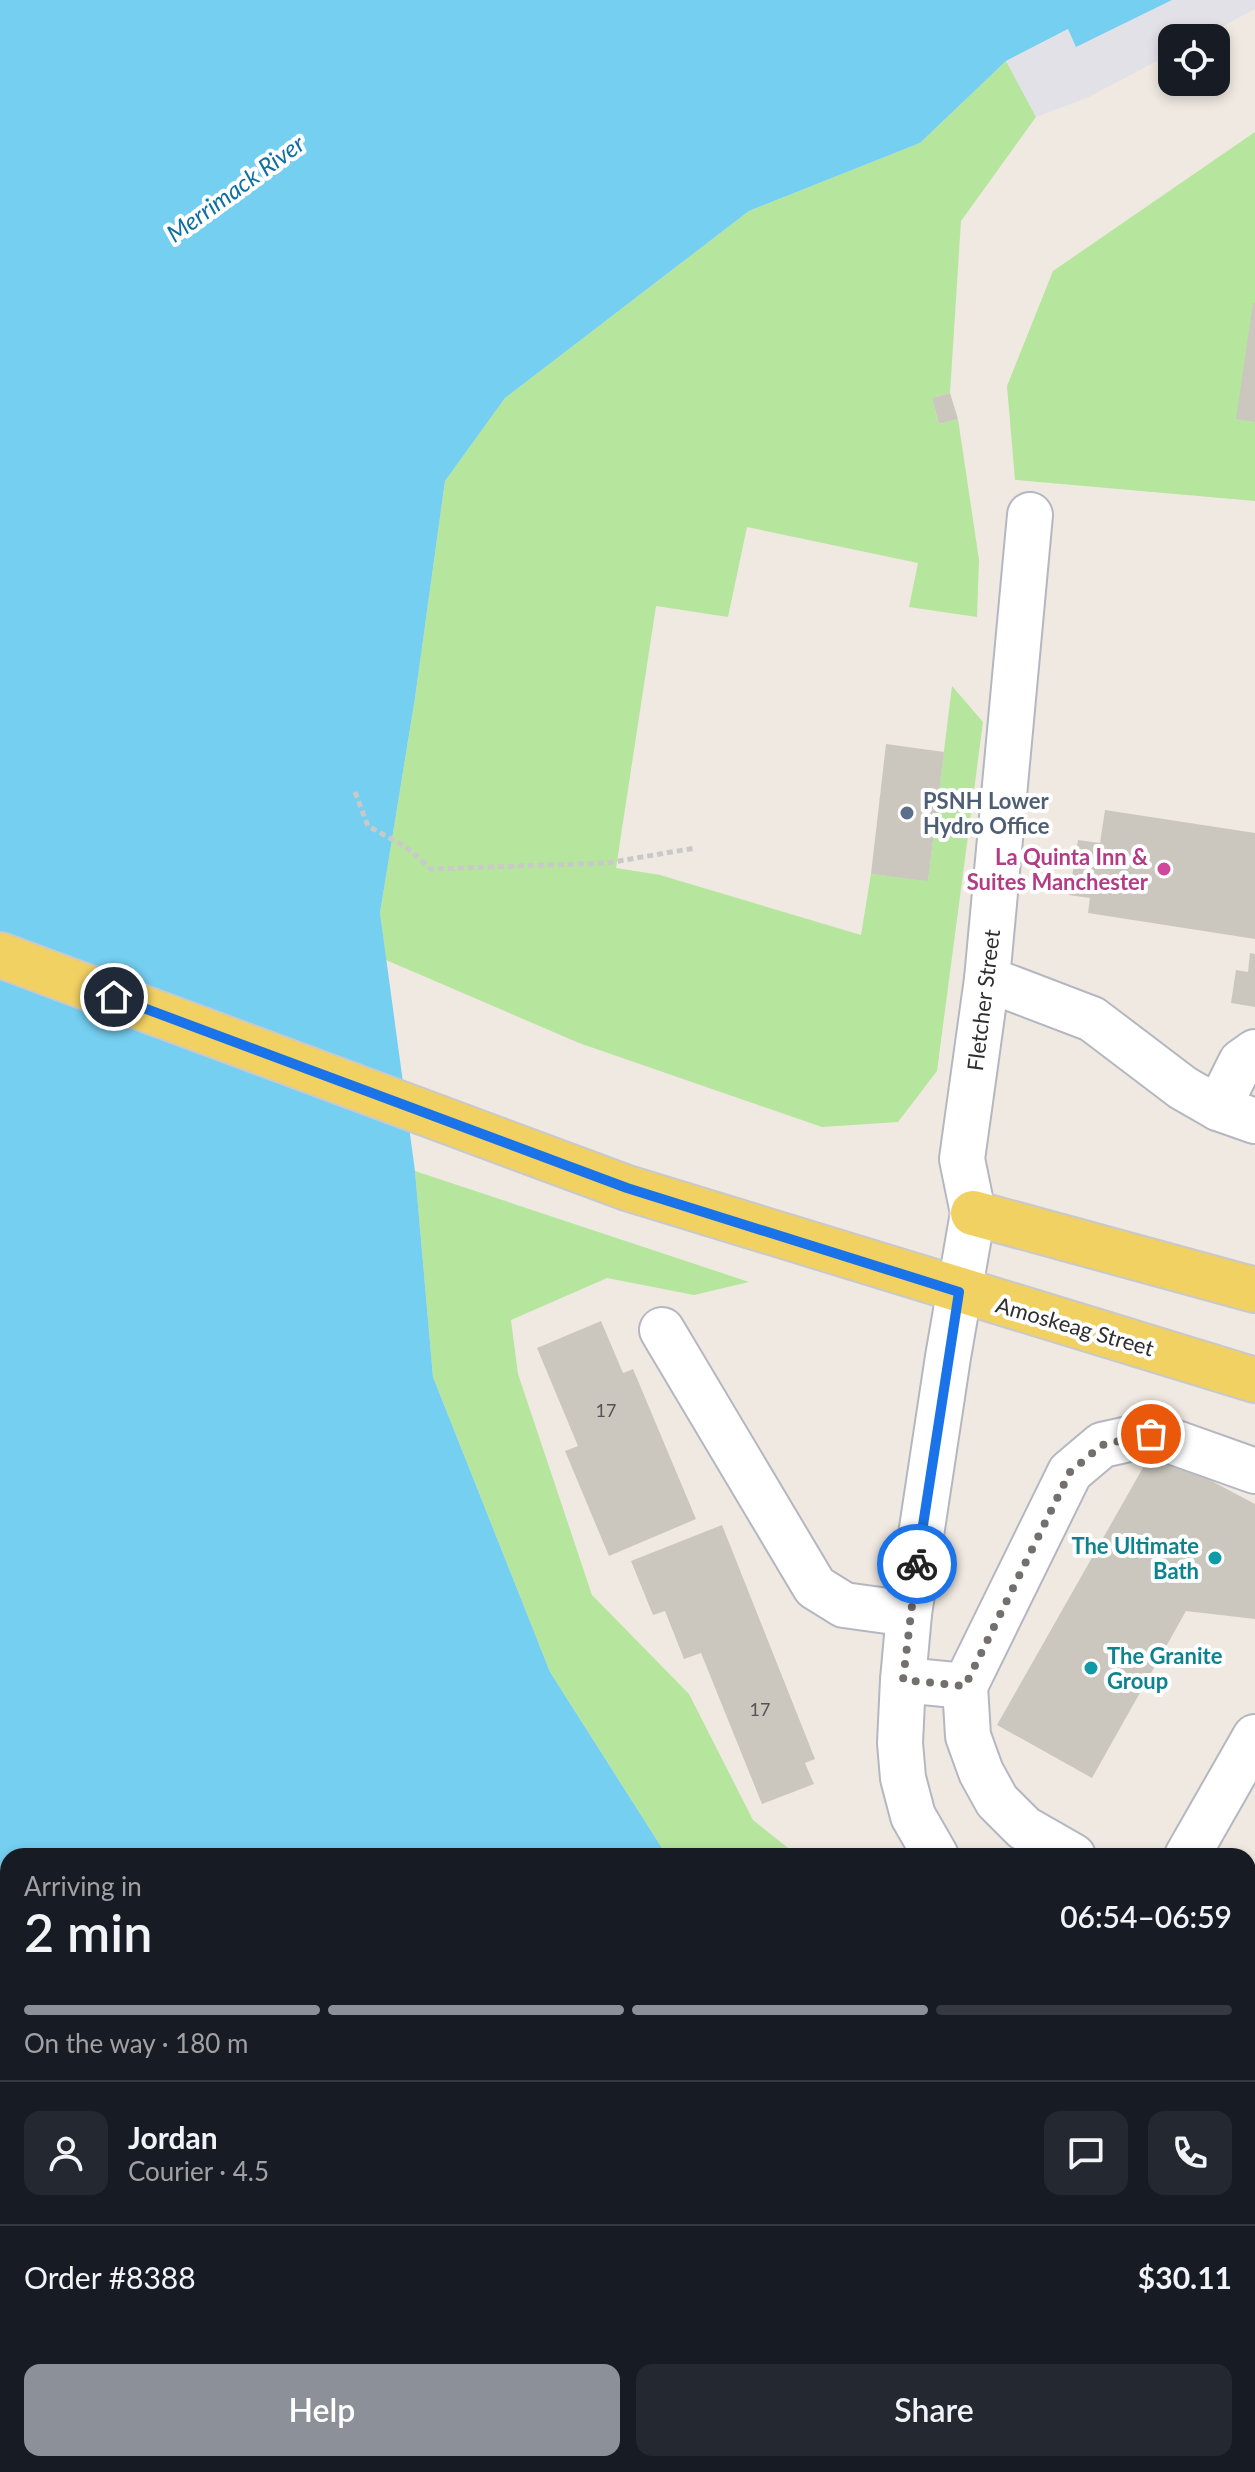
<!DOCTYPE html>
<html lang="en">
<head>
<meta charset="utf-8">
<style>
  body { margin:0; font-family:Lato,sans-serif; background:#242831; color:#f1f3f6; height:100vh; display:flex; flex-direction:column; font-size:30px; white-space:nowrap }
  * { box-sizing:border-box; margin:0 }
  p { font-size:26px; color:#9ea1a6 }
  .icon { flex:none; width:44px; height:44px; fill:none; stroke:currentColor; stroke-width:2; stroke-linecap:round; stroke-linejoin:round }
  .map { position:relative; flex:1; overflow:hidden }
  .sheet { position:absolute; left:0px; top:1848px; width:1256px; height:624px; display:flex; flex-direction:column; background:#171b24; border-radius:24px 24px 0 0; box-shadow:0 4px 12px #0003 }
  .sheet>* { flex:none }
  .controls { position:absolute; left:1158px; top:24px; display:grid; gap:16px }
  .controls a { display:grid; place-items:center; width:72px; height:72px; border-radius:16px; background:#171b24; box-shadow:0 4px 12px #0003; font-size:40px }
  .pin { position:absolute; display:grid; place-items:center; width:68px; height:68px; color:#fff; margin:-34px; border:4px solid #fff; border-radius:50%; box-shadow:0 2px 8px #0007 }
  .courier { position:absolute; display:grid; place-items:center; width:80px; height:80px; margin:-40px; border:6px solid #1a73e8; border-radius:50%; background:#fff; color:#222; box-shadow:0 2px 10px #0007 }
  .overview em { font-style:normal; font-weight:600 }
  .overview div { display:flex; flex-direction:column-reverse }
  .overview { display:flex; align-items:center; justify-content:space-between; height:136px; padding:0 24px }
  h1 { font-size:52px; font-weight:600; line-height:60px }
  .bar { display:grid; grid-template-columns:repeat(4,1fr); gap:12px 8px; align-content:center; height:96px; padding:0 24px }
  .bar i { height:10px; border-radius:6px; background:#363941 }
  .bar .on { background:#8c9099 }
  .bar p { grid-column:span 4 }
  .line { display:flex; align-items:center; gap:20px; padding:0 24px; border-top:2px solid #363941 }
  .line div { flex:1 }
  .round { display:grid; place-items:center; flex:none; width:84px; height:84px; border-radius:16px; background:#242831 }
  .primary-button { display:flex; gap:16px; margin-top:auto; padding:16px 24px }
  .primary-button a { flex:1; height:92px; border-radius:16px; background:#8c9099; color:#fff; font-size:32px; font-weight:600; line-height:92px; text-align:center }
  .primary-button a+a { background:#242831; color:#f1f3f6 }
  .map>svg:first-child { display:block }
</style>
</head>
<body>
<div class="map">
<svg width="1255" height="2472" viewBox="0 0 1255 2472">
  <rect width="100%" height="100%" fill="#efe9e1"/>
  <path fill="#e3e1e8" d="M1172,0H1255V9L1201,38H1172V53L1089,97L1036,117L1006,61L1069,29L1076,46Z"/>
  <g fill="#b6e59e">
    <path d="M1006,61L1036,117L961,221L950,393L932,398L939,424L958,419L979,560L977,617L909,607L918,563L747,527L728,617L656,606L616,868L660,875L861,935L871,874L928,880L952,686L983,722L937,1071L898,1122L822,1127L579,1043L386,960L380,913L415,698L445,481L505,398L749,211L920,143Z"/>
    <path d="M1255,132V501L1015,480L1007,386L1053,271Z"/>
    <path d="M415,1171L749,1282L694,1295L607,1278L511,1320L518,1374L592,1595L689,1694L753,1820L798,1856H667L550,1672L433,1377Z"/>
    <path d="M0,2352L8,2363V2464H82L88,2472H0Z"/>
  </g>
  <g fill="#75cff0">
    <path d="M0,0H1172L1076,47L1068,29L1006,61L920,143L749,211L505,398L445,481L415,698L380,913L415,1171L433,1377L550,1672L667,1856H8V2363L0,2352Z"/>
    <path d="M1248,2396L1255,2406V2472H88L82,2464H1248Z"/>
  </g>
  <g fill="#cbc7bf">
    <path d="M1253,303H1255V422L1236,419Z"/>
    <path d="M950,393L958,419L939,424L932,398Z"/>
    <path d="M886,744L944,752L928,881L871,874Z"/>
    <path d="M1105,810L1255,833V939L1088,913L1090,898L1069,895L1078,840L1100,843Z"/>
    <path d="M1250,953L1255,954V1007L1231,1003L1236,970L1248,972Z"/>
    <path d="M601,1321L623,1373L633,1369L696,1519L609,1556L565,1451L578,1446L537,1348Z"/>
    <path d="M1153,1450L1255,1504V1619L1186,1611L1092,1778L997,1725Z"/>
    <path d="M722,1525L815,1759L805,1763L814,1784L762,1804L701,1653L684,1659L665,1611L653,1615L631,1561Z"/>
    <path d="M1255,2203V2300L1252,2302L1248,2295V2207Z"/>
  </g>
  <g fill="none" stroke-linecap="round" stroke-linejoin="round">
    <g stroke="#b4b7c1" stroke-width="48">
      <g id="minor">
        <path d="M987,979L1092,1019L1183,1088L1218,1108L1255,1121"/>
        <path d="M1218,1108L1241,1062L1255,1052"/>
        <path d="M662,1330L815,1587L844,1605L909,1614"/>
        <path d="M903,1680L965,1686L1070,1472L1102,1445L1151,1434L1255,1471"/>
        <path d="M965,1686L968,1736L981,1772L997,1801L1024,1828L1073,1856"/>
        <path d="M936,1856L913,1816L903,1778L900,1743L903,1680L909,1614L948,1357L973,1213L962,1159L987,979L1030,515"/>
        <path d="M1187,1856L1255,1737"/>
        <path d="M1248,2050L1255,2053"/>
      </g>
    </g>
    <g stroke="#c9c9c9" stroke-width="48">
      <g id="major">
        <path d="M0,955L627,1188L1255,1380"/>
        <path d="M973,1213L1255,1290"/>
      </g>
    </g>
    <path stroke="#c9c9c9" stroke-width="5" stroke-dasharray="6 4" stroke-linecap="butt" d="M355,792L368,826L406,847L431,869L607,863L695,848"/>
    <use href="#minor" stroke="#fff" stroke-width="44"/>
    <use href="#major" stroke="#f2d163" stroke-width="44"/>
  </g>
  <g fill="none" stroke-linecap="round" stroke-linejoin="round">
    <path stroke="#726f6d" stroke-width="8" stroke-dasharray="0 14.4" d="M917,1564L903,1680L965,1686L1070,1472L1102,1445L1151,1434"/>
    <path stroke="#1a73e8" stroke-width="10" d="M114,997L627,1188L959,1292L917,1564"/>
  </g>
  <circle fill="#5c6f8a" stroke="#fff" stroke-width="3" cx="907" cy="813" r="8"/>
  <circle fill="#d1479c" stroke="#fff" stroke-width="3" cx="1164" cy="869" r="8"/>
  <g fill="#0f9aa8" stroke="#fff" stroke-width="3">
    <circle cx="1215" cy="1558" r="8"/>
    <circle cx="1091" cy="1668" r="8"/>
  </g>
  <g text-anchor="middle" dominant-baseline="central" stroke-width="8" stroke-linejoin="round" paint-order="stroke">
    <g font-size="18" fill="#555452">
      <text x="606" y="1410">17</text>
      <text x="760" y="1709">17</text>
    </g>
    <g font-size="22" font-weight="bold" fill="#4e5e75" stroke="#fff" text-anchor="start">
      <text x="923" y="800">PSNH Lower<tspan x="923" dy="25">Hydro Office</tspan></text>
    </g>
    <g font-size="22" font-weight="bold" fill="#b23c85" stroke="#fff" text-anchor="end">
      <text x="1148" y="856">La Quinta Inn &amp;<tspan x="1148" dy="25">Suites Manchester</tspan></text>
    </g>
    <g font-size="22" fill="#2e2e2e" stroke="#fff">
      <text transform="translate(983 1000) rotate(-83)">Fletcher Street</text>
      <text transform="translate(1075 1326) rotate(16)">Amoskeag Street</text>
    </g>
    <g font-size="22" font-weight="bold" fill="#0d838f" stroke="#fff" text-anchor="end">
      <text x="1199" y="1545">The Ultimate<tspan x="1199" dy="25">Bath</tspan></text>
      <text x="1107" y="1655" text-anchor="start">The Granite<tspan x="1107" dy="25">Group</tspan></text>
    </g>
    <g font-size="24" font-style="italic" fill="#0d6fa3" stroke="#fff">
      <text transform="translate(235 188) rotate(-36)">Merrimack River</text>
    </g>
  </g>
</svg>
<div class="controls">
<a><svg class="icon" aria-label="locate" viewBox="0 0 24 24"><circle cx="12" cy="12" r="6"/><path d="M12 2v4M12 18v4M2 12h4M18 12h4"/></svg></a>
</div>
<div class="pin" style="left:1151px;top:1434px;background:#ea580c"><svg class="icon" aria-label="bag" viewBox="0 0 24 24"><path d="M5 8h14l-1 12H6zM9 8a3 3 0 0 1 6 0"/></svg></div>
<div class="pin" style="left:114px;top:997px;background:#1f2937"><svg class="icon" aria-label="home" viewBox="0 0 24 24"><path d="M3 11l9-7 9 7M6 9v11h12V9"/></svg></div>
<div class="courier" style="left:917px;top:1564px"><svg class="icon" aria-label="bike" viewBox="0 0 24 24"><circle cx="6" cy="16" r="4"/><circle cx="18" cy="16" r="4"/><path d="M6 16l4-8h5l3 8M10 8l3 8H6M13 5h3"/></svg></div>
<section class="sheet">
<div class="overview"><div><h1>2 min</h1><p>Arriving in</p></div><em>06:54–06:59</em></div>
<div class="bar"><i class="on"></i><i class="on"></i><i class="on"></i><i></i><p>On the way · 180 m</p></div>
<div class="line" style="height:144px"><a class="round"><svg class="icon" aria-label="person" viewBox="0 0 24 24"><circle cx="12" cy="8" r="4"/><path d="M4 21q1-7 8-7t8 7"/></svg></a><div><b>Jordan</b><p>Courier · 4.5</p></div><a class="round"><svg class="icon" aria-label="chat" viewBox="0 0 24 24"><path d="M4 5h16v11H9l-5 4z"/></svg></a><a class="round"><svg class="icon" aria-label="phone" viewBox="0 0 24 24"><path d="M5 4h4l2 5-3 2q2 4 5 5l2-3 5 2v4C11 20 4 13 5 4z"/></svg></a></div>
<div class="line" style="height:104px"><div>Order #8388</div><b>$30.11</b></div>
<div class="primary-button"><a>Help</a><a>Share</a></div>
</section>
</div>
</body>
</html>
